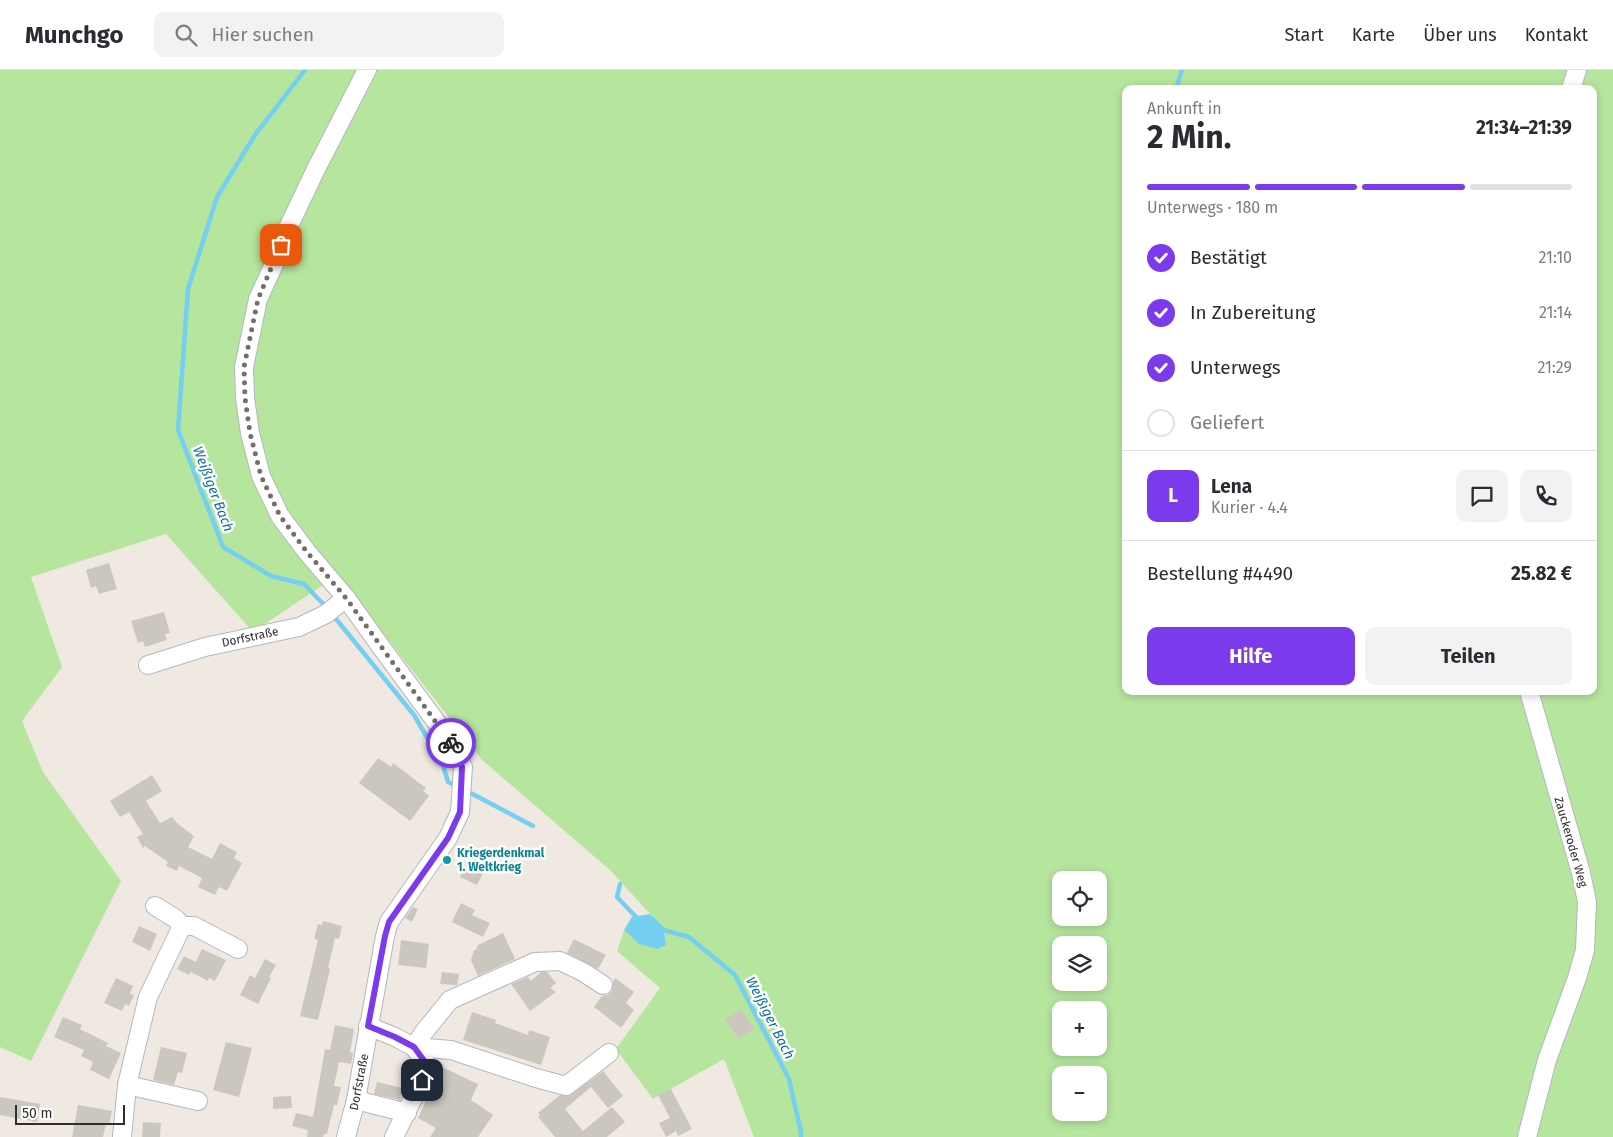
<!DOCTYPE html>
<html lang="de">
<head>
<meta charset="utf-8">
<style>
  body { margin:0; font-family:"Fira Sans",sans-serif; background:#f2f2f3; color:#2b2b33; height:100vh; display:flex; flex-direction:column; font-size:19px; white-space:nowrap }
  * { box-sizing:border-box; margin:0 }
  p { font-size:16px; color:#7c7c81 }
  .icon { flex:none; width:28px; height:28px; fill:none; stroke:currentColor; stroke-width:2; stroke-linecap:round; stroke-linejoin:round }
  .map { position:relative; flex:1; overflow:hidden }
  .sheet { position:absolute; left:1122px; top:15px; width:475px; height:610px; display:flex; flex-direction:column; background:#fff; border-radius:10px; box-shadow:0 2px 8px #0003 }
  .sheet>* { flex:none }
  .buttons { position:absolute; left:1052px; top:801px; display:grid; gap:10px }
  .buttons a { display:grid; place-items:center; width:55px; height:55px; border-radius:10px; background:#fff; box-shadow:0 2px 8px #0003; font-size:25px }
  .scale { position:absolute; left:15px; bottom:12px; width:110px; box-sizing:border-box; padding-left:5px; border:2px solid #2e2e2e; border-top:0; font-size:14px; line-height:18px; white-space:nowrap; color:#2e2e2e; -webkit-text-stroke:4px #fff; paint-order:stroke }
  .pin { position:absolute; display:grid; place-items:center; width:42px; height:42px; color:#fff; margin:-21px; border-radius:10px; box-shadow:0 2px 8px #0006 }
  .courier { position:absolute; display:grid; place-items:center; width:50px; height:50px; margin:-25px; border:4px solid #7c3aed; border-radius:50%; background:#fff; color:#222; box-shadow:0 1px 6px #0007 }
  .head em { font-style:normal; font-weight:700 }
  .head div { display:flex; flex-direction:column-reverse }
  .head { display:flex; align-items:center; justify-content:space-between; height:85px; padding:0 25px }
  h1 { font-size:32px; font-weight:700; line-height:38px }
  .bar { display:grid; grid-template-columns:repeat(4,1fr); gap:8px 5px; align-content:center; height:60px; padding:0 25px }
  .bar i { height:6px; border-radius:4px; background:#e1e1e2 }
  .bar .active { background:#7c3aed }
  .bar p { grid-column:span 4 }
  .line { display:flex; align-items:center; gap:12px; padding:0 25px; border-top:1px solid #e1e1e2 }
  .line div { flex:1 }
  .round { display:grid; place-items:center; flex:none; width:52px; height:52px; border-radius:10px; background:#f2f2f3 }
  ol { padding:0 25px; list-style:none }
  li { display:flex; align-items:center; gap:15px; height:55px }
  li p { margin-inline-start:auto }
  li .icon { padding:5px; border-radius:50%; background:#7c3aed; color:#fff; stroke-width:4 }
  li:last-child { color:#7c7c81 }
  li i { width:28px; height:28px; border:2px solid #e1e1e2; border-radius:50% }
  .cta { display:flex; gap:10px; margin-top:auto; padding:10px 25px }
  .cta a { flex:1; height:58px; border-radius:10px; background:#7c3aed; color:#fff; font-size:20px; font-weight:700; line-height:58px; text-align:center }
  .cta a+a { background:#f2f2f3; color:#2b2b33 }
  header { display:flex; align-items:center; gap:30px; box-sizing:border-box; height:70px; padding:0 25px; background:#fff; border-bottom:1px solid #e1e1e2 }
  header strong { font-size:24px }
  nav { display:flex; gap:28px; margin-inline-start:auto; font-size:18px }
  .search { width:350px; height:45px; background:#f2f2f3; display:flex; align-items:center; gap:12px; box-sizing:border-box; padding:0 18px; border-radius:10px; color:#7c7c81; font-size:19px }
  .map>svg:first-child { display:block }
</style>
</head>
<body>
<header>
<strong>Munchgo</strong>
<div class="search"><svg class="icon" aria-label="search" viewBox="0 0 24 24"><circle cx="10" cy="10" r="6"/><path d="M15 15l6 6"/></svg>Hier suchen</div>
<nav><a>Start</a><a>Karte</a><a>Über uns</a><a>Kontakt</a></nav>
</header>
<div class="map">
<svg width="1613" height="1067" viewBox="0 0 1613 1067">
  <rect width="100%" height="100%" fill="#efe9e1"/>
  <path fill="#b6e59e" fill-rule="evenodd" d="M0,0H1613V1067H754L724,989L653,1029L616,979L660,918L617,881L624,860L639,874L663,856L650,844L610,800L482,690L338,505L253,562L166,464L31,507L62,597L22,651L43,702L121,811L31,991L0,977ZM1126,19H1594V621H1126ZM1061,810H1099V848H1061ZM1061,875H1099V912H1061ZM1061,940H1099V978H1061ZM1061,1005H1099V1042H1061Z"/>
  <path fill="#75cff0" d="M650,844L663,856L666,875L657,879L639,874L624,860L632,847Z"/>
  <g fill="none" stroke-linecap="round" stroke-linejoin="round">
    <g stroke="#75cff0" stroke-width="4.5">
      <path d="M305,0L255,65L217,127L188,219L178,360L223,477L271,506L304,514L327,538"/>
      <path d="M1176,19L1182,0"/>
      <path d="M332,544L414,645L443,695L448,712L458,717"/>
      <path d="M465,720L533,756"/>
      <path d="M620,814L617,827L638,849"/>
      <path d="M660,859L689,867L735,905L789,1009L801,1062V1067"/>
    </g>
  </g>
  <g fill="#cbc7bf">
    <path d="M109,493L117,519L99,524L96,516L91,518L86,500Z"/>
    <path d="M164,542L170,563L165,564L167,570L145,577L143,571L138,573L131,551Z"/>
    <path d="M378,688L391,697L393,693L426,718L423,721L429,726L410,751L359,713Z"/>
    <path d="M152,705L162,721L146,731L160,753L172,747L177,753L194,766L188,777L212,789L220,773L237,782L234,788L242,793L227,821L219,817L215,825L198,817L202,808L179,796L177,801L166,796L168,792L145,776L143,778L137,767L143,764L129,742L120,747L110,731Z"/>
    <path d="M474,779L491,787L477,815L460,807Z"/>
    <path d="M461,833L475,840L472,845L490,853L483,867L452,852Z"/>
    <path d="M413,837L418,839L412,852L405,848Z"/>
    <path d="M323,851L342,856L339,869L335,868L328,898L330,899L318,950L300,946L318,870L314,869L318,854L322,855Z"/>
    <path d="M139,856L157,864L150,881L132,872Z"/>
    <path d="M503,863L515,889L478,906L471,890L474,880H476L478,875Z"/>
    <path d="M574,869L606,885L598,899L567,883Z"/>
    <path d="M401,870L429,874L426,898L398,895Z"/>
    <path d="M202,879L226,890L215,911L209,908L208,911L191,902L189,905L177,899L184,886L196,892Z"/>
    <path d="M265,889L276,895L269,907L271,908L258,934L240,925L250,905L255,908Z"/>
    <path d="M442,902L459,904L457,915L440,914Z"/>
    <path d="M541,902H547L556,913L550,918L556,922L530,941L511,914L528,907L531,911Z"/>
    <path d="M116,908L133,916L130,924L134,925L129,936L125,934L122,941L104,933Z"/>
    <path d="M615,908L634,922L626,933L634,940L621,958L594,937L602,926L607,925L612,921L613,912Z"/>
    <path d="M741,939L754,958L739,969L725,950Z"/>
    <path d="M472,942L496,950L495,953L528,965L529,960L550,967L541,995L463,970Z"/>
    <path d="M63,947L82,955L80,959L108,973L106,976L121,983L109,1009L90,1000L93,992L81,986L84,980L54,967Z"/>
    <path d="M335,955L354,959L350,982L353,983L351,994L339,992L334,1016L341,1017L337,1035H334L327,1064H324L323,1067H307L308,1060L292,1056L296,1043L313,1047L325,979L330,980Z"/>
    <path d="M226,972L252,978L239,1027L213,1020Z"/>
    <path d="M161,977L187,983L182,1003L178,1002L174,1015L153,1010Z"/>
    <path d="M442,997L478,1014L471,1030L493,1045L478,1067H430L436,1058L418,1048Z"/>
    <path d="M603,1001L623,1026L608,1038L591,1017L565,1039L583,1061L612,1037L625,1052L607,1067H555L538,1047L540,1045L538,1043L560,1025L568,1026L572,1024Z"/>
    <path d="M377,1012L403,1018L400,1030L374,1024Z"/>
    <path d="M671,1019L692,1059L678,1066L676,1061L666,1067L659,1053L670,1048L658,1025Z"/>
    <path d="M291,1026L292,1038L273,1039V1027Z"/>
    <path d="M0,1027L40,1034L37,1052L0,1045Z"/>
    <path d="M78,1035L112,1041L109,1055L106,1054L103,1067H72Z"/>
    <path d="M143,1052L161,1053L160,1067H142Z"/>
  </g>
  <g fill="none" stroke-linecap="round" stroke-linejoin="round">
    <g stroke="#b4b7c1" stroke-width="20">
      <g id="minor">
        <path d="M1571,19L1577,0"/>
        <path d="M148,595L205,577L299,557L326,544L346,528"/>
        <path d="M155,836L176,849L182,856H194L238,879"/>
        <path d="M603,915L583,902L560,891L535,892L450,930L424,962L414,977L451,980L536,1008L566,1016L609,983"/>
        <path d="M368,956L395,967L414,977L425,992L422,1010L394,1067"/>
        <path d="M127,1015L198,1031"/>
        <path d="M356,1030L407,1043"/>
        <path d="M122,1067L127,1015L148,927L182,856"/>
        <path d="M346,1067L356,1030L385,866L389,852L448,768L460,742L463,697L451,672L381,577L346,528L307,482L280,446L261,406L250,363L245,328L244,297L258,229L275,192L288,158L316,99L367,0"/>
        <path d="M1527,1067L1547,990L1577,908L1585,880L1587,832L1581,803L1529,621"/>
      </g>
    </g>
    <use href="#minor" stroke="#fff" stroke-width="18"/>
  </g>
  <g fill="none" stroke-linecap="round" stroke-linejoin="round">
    <path stroke="#726f6d" stroke-width="5" stroke-dasharray="0 9" d="M281,175L258,229L244,297L245,328L250,363L261,406L280,446L307,482L346,528L451,673"/>
    <path stroke="#7c3aed" stroke-width="6" d="M422,1010L425,992L414,977L395,967L368,956L385,866L389,852L448,768L460,742L462,697L451,673"/>
  </g>
  <circle fill="#0f9aa8" stroke="#fff" stroke-width="2" cx="447" cy="790" r="5"/>
  <g text-anchor="middle" dominant-baseline="central" stroke-width="5" stroke-linejoin="round" paint-order="stroke">
    <g font-size="12" fill="#2e2e2e" stroke="#fff">
      <text transform="translate(250 567) rotate(-12)">Dorfstraße</text>
      <text transform="translate(1571 772) rotate(74)">Zauckeroder Weg</text>
      <text transform="translate(359 1012) rotate(-79)">Dorfstraße</text>
    </g>
    <g font-size="12" font-weight="bold" fill="#0d838f" stroke="#fff" text-anchor="start">
      <text x="457" y="783">Kriegerdenkmal<tspan x="457" dy="14">1. Weltkrieg</tspan></text>
    </g>
    <g font-size="14" font-style="italic" fill="#0d6fa3" stroke="#fff">
      <text transform="translate(213 419) rotate(69)">Weißiger Bach</text>
      <text transform="translate(770 948) rotate(63)">Weißiger Bach</text>
    </g>
  </g>
</svg>
<div class="buttons">
<a><svg class="icon" aria-label="locate" viewBox="0 0 24 24"><circle cx="12" cy="12" r="6"/><path d="M12 2v4M12 18v4M2 12h4M18 12h4"/></svg></a>
<a><svg class="icon" aria-label="layers" viewBox="0 0 24 24"><path d="M12 4l9 5-9 5-9-5zM3 14l9 5 9-5"/></svg></a>
<a>+</a>
<a>−</a>
</div>
<div class="scale">50 m</div>
<div class="pin" style="left:281px;top:175px;background:#ea580c"><svg class="icon" aria-label="bag" viewBox="0 0 24 24"><path d="M5 8h14l-1 12H6zM9 8a3 3 0 0 1 6 0"/></svg></div>
<div class="pin" style="left:422px;top:1010px;background:#1f2937"><svg class="icon" aria-label="home" viewBox="0 0 24 24"><path d="M3 11l9-7 9 7M6 9v11h12V9"/></svg></div>
<div class="courier" style="left:451px;top:673px"><svg class="icon" aria-label="bike" viewBox="0 0 24 24"><circle cx="6" cy="16" r="4"/><circle cx="18" cy="16" r="4"/><path d="M6 16l4-8h5l3 8M10 8l3 8H6M13 5h3"/></svg></div>
<section class="sheet">
<div class="head"><div><h1>2 Min.</h1><p>Ankunft in</p></div><em>21:34–21:39</em></div>
<div class="bar"><i class="active"></i><i class="active"></i><i class="active"></i><i></i><p>Unterwegs · 180 m</p></div>
<ol>
<li><svg class="icon" aria-label="check" viewBox="0 0 24 24"><path d="M5 12l5 5 9-10"/></svg>Bestätigt<p>21:10</p></li>
<li><svg class="icon" aria-label="check" viewBox="0 0 24 24"><path d="M5 12l5 5 9-10"/></svg>In Zubereitung<p>21:14</p></li>
<li><svg class="icon" aria-label="check" viewBox="0 0 24 24"><path d="M5 12l5 5 9-10"/></svg>Unterwegs<p>21:29</p></li>
<li><i></i>Geliefert</li>
</ol>
<div class="line" style="height:90px"><b class="round" style="background:#7c3aed;color:#fff">L</b><div><b>Lena</b><p>Kurier · 4.4</p></div><a class="round"><svg class="icon" aria-label="chat" viewBox="0 0 24 24"><path d="M4 5h16v11H9l-5 4z"/></svg></a><a class="round"><svg class="icon" aria-label="phone" viewBox="0 0 24 24"><path d="M5 4h4l2 5-3 2q2 4 5 5l2-3 5 2v4C11 20 4 13 5 4z"/></svg></a></div>
<div class="line" style="height:65px"><div>Bestellung #4490</div><b>25.82 €</b></div>
<div class="cta"><a>Hilfe</a><a>Teilen</a></div>
</section>
</div>
</body>
</html>
